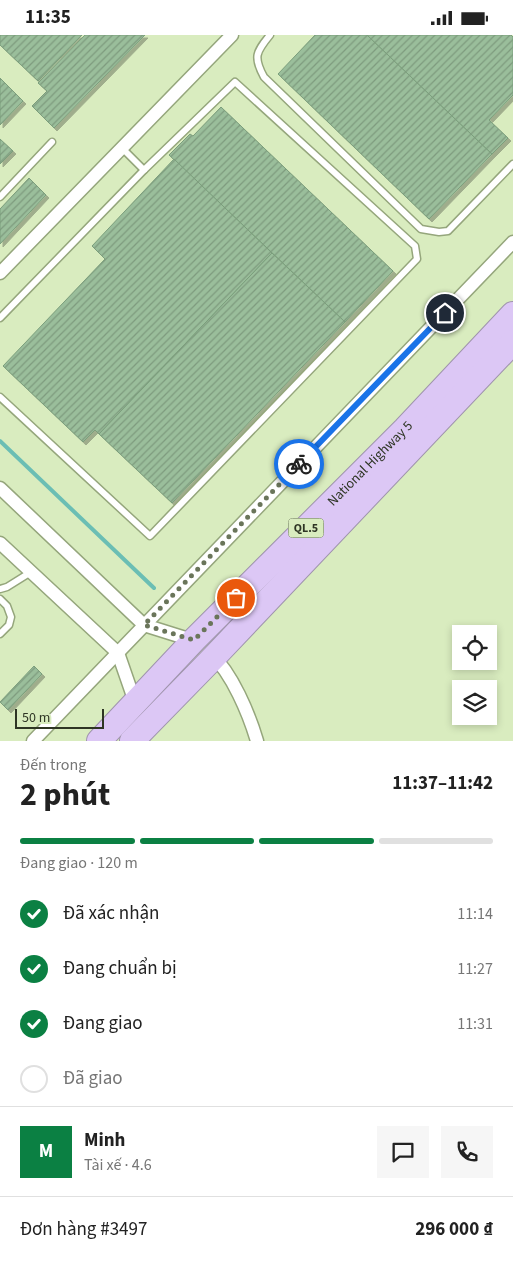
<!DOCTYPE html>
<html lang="vi">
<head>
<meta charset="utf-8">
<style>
  body { margin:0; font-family:"Source Sans 3",sans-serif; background:#f6f6f6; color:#222; height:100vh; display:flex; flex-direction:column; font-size:19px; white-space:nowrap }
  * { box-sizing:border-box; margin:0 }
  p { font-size:16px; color:#767676 }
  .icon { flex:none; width:28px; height:28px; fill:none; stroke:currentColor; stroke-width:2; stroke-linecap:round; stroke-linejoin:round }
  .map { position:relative; height:706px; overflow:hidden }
  .side { display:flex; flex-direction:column; background:#fff; flex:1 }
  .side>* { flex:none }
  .buttons { position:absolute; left:452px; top:590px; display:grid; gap:10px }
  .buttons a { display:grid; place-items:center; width:45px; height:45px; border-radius:0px; background:#fff; box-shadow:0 2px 8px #0003; font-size:25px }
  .scale { position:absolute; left:15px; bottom:12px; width:89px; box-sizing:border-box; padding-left:5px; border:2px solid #2e3524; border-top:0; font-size:14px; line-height:18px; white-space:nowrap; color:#2e3524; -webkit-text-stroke:4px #d9ecbf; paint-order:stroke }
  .pin { position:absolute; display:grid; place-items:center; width:42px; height:42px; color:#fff; margin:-21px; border:2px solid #fff; border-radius:50%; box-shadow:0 1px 5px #0007 }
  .courier { position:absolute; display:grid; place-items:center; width:50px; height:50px; margin:-25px; border:4px solid #1a73e8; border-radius:50%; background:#fff; color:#222; box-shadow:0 1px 6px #0007 }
  .summary em { font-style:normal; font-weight:700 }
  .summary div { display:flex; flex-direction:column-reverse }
  .summary { display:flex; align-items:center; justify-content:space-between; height:85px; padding:0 20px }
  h1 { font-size:32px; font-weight:700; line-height:38px }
  .bar { display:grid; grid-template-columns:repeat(4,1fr); gap:8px 5px; align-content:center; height:60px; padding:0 20px }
  .bar i { height:6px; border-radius:4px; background:#e0e0e0 }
  .bar .on { background:#0b8043 }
  .bar p { grid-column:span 4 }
  .line { display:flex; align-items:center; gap:12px; padding:0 20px; border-top:1px solid #e0e0e0 }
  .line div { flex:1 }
  .round { display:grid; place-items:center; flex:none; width:52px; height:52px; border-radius:0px; background:#f6f6f6 }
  ol { padding:0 20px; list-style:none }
  li { display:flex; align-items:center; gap:15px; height:55px }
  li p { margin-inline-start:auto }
  li .icon { padding:5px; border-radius:50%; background:#0b8043; color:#fff; stroke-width:4 }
  li:last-child { color:#767676 }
  li i { width:28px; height:28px; border:2px solid #e0e0e0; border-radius:50% }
  .status { display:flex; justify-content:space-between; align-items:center; height:35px; padding:0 25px; background:#fff; direction:ltr }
  .status svg { height:14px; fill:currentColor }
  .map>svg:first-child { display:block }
</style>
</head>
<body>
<div class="status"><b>11:35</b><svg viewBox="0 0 49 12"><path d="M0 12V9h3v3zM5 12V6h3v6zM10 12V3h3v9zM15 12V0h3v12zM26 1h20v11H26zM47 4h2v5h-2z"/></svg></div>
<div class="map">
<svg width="513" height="706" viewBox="0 0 513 706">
  <defs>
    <pattern id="building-hatch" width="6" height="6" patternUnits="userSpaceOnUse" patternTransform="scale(1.25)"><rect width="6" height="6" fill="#9abe9b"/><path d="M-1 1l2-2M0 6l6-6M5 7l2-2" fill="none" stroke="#7e9b7e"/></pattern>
    <filter id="shadow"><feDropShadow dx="3" dy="3" stdDeviation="0" flood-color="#0004"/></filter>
  </defs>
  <rect width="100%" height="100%" fill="#d9ecbf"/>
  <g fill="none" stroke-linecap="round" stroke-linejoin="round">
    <path stroke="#6bbeb4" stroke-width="4" d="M0,406L154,553"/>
  </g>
  <g fill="url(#building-hatch)" stroke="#7b9e7c" filter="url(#shadow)">
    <path d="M0,0H82L38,46L0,10Z"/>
    <path d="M85,0H145L54,93L32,71L47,56L38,48Z"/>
    <path d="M315,0H367L492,119L429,184L278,39Z"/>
    <path d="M367,0H511L513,2V60L489,85L508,103L492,119Z"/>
    <path d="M0,43L23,66L0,90Z"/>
    <path d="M221,72L393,236L345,287L169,120L190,99L193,101Z"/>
    <path d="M0,104L13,116L0,129Z"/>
    <path d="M174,124L272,218L99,399L95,395L83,407L3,331L105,224L92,211Z"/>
    <path d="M29,143L46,160L0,209V174Z"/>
    <path d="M272,218L345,287L172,468L99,399Z"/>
    <path d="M34,631L42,639L8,675L0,667Z"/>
  </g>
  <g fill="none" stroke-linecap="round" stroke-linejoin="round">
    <g stroke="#95a67c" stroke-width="9">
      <g id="lane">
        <path d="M270,0C256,17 253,22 264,42L421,194L439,197L448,196L513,129"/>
        <path d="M122,113L144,135"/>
        <path d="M0,162L52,107"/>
        <path d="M0,283L144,135L235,47L415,211L417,224L150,501L0,362"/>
        <path d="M0,554L7,552L31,537"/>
        <path d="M0,564L7,571L11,582L9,590L0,599"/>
      </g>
    </g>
    <g stroke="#95a67c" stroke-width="15">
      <g id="street">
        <path d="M0,238L232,0"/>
        <path d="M0,453L144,590L195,606"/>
        <path d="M0,508L118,618L135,667"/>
        <path d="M211,619C232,638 249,679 257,706"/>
        <path d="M33,706L513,207"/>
      </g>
    </g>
    <g stroke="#9f94ac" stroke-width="26">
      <g id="highway">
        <path id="s1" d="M99,706L194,605L405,394L513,279"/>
        <path d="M132,706L214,622L513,307"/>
      </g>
    </g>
    <use href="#lane" stroke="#fff" stroke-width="6"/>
    <use href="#street" stroke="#fff" stroke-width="12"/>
    <use href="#highway" stroke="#dcc7f5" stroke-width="24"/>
  </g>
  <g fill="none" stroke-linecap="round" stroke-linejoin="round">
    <path stroke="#6a755a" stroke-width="5" stroke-dasharray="0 9" d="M236,563L194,605L144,590L299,429"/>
    <path stroke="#1a73e8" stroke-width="6" d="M299,429L445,278"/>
  </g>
  <g text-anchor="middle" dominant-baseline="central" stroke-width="4.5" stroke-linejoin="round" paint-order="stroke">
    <rect fill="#d9ecbf" stroke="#616c52" stroke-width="1" x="288.5" y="483.5" width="35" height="19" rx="4"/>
    <g font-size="12" font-weight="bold" fill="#2e3524">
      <text x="306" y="493">QL.5</text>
    </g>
    <g font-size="14" fill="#2e3524" stroke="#d9ecbf">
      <text stroke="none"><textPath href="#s1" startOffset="388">National Highway 5</textPath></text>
    </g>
  </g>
</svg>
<div class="buttons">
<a><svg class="icon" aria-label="locate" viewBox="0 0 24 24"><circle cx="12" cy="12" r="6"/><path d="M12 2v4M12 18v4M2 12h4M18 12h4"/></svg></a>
<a><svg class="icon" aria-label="layers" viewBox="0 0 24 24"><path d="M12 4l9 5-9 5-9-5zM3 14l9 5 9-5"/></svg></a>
</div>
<div class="scale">50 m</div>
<div class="pin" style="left:236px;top:563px;background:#ea580c"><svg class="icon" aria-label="bag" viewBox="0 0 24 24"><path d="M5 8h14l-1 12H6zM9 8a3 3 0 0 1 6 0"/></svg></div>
<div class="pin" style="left:445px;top:278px;background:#1f2937"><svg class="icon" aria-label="home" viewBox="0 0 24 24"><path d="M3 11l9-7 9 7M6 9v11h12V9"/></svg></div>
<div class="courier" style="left:299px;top:429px"><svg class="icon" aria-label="bike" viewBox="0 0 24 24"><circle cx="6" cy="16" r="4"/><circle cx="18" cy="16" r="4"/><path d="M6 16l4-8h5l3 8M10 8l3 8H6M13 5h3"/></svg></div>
</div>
<section class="side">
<div class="summary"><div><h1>2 phút</h1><p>Đến trong</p></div><em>11:37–11:42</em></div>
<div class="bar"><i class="on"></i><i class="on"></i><i class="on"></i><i></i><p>Đang giao · 120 m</p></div>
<ol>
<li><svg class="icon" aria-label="check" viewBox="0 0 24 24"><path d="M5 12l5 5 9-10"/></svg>Đã xác nhận<p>11:14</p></li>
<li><svg class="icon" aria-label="check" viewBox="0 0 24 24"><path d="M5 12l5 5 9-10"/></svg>Đang chuẩn bị<p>11:27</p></li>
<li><svg class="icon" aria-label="check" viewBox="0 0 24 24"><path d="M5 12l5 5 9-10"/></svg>Đang giao<p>11:31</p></li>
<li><i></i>Đã giao</li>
</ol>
<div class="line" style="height:90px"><b class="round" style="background:#0b8043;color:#fff">M</b><div><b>Minh</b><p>Tài xế · 4.6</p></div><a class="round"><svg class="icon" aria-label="chat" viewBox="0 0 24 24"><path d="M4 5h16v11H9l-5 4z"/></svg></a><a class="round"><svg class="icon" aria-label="phone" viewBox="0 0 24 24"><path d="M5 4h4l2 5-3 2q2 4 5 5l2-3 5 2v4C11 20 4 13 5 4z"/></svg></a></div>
<div class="line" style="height:65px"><div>Đơn hàng #3497</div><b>296 000 ₫</b></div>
</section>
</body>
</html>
